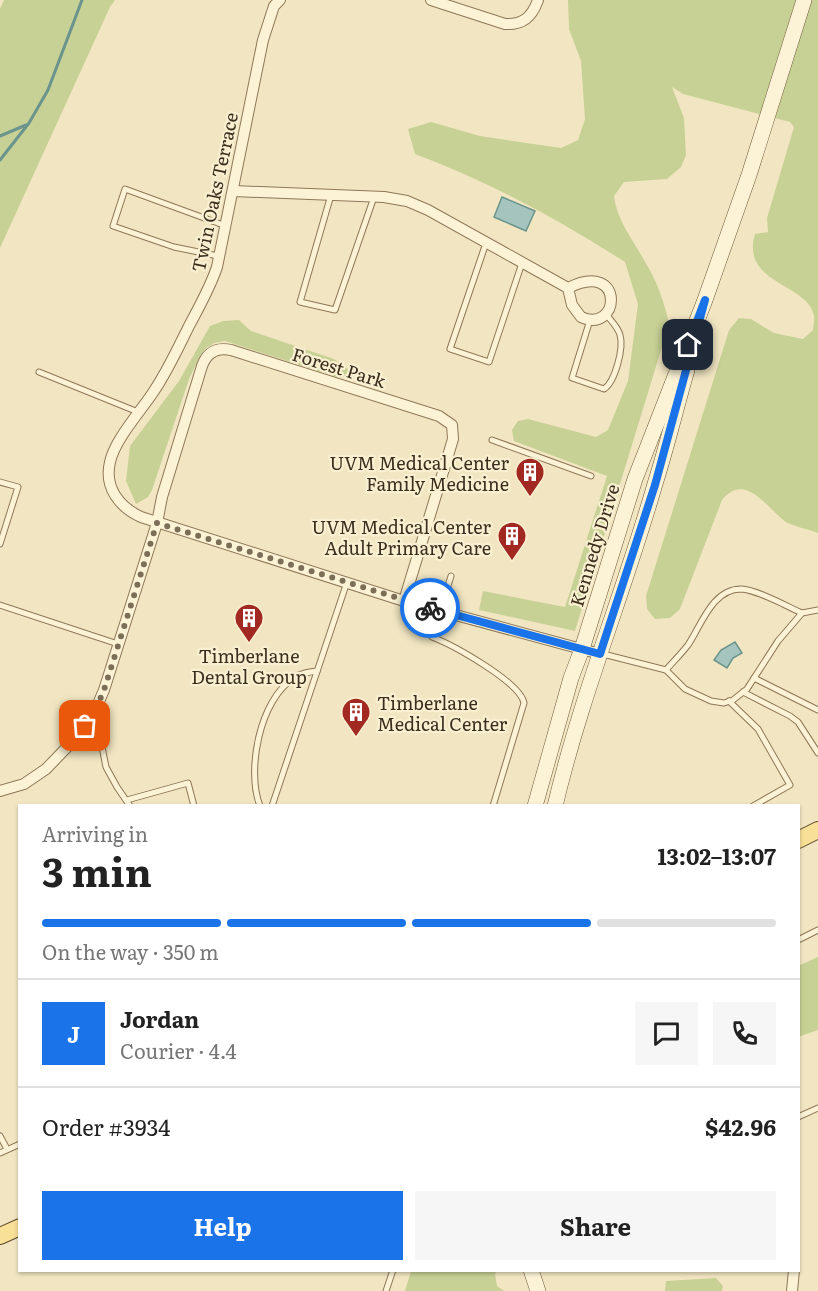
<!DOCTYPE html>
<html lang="en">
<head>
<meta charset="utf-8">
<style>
  body { margin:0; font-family:Literata,serif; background:#f6f6f6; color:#222; height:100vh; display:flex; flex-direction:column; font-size:22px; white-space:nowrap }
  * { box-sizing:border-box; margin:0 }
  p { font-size:20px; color:#767676 }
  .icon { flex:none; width:33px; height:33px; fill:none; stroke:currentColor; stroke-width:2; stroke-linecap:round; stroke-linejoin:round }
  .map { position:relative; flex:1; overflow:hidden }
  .side { position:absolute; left:18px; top:804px; width:782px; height:468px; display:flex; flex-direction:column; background:#fff; border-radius:0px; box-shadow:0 2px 4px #0004 }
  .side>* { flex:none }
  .pin { position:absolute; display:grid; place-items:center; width:51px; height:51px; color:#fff; margin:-26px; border-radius:12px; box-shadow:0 3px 9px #0006 }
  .courier { position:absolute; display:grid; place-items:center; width:60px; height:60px; margin:-30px; border:4px solid #1a73e8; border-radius:50%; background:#fff; color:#222; box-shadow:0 2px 8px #0007 }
  .head em { font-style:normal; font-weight:700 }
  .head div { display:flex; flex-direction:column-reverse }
  .head { display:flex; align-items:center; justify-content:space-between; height:102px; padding:0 24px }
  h1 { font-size:39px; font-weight:700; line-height:45px }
  .bar { display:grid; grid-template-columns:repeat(4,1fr); gap:9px 6px; align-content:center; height:72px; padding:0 24px }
  .bar i { height:8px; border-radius:4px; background:#e0e0e0 }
  .bar .selected { background:#1a73e8 }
  .bar p { grid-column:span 4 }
  .line { display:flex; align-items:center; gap:15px; padding:0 24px; border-top:2px solid #e0e0e0 }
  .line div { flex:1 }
  .round { display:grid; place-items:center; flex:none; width:63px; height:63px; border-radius:0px; background:#f6f6f6 }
  .primary-button { display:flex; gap:12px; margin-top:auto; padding:12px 24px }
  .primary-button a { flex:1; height:69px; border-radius:0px; background:#1a73e8; color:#fff; font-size:24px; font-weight:700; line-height:69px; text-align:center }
  .primary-button a+a { background:#f6f6f6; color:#222 }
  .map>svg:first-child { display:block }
</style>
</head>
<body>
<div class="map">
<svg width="818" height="1291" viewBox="0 0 818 1291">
  <rect width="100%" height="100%" fill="#f2e6c2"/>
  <g fill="#c7d195">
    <path d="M4,0H115L110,7L0,248V9Z"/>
    <path d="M568,0H818V533C808,529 795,527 786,522C766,508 746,471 722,500L680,609L670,618L655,619L647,609L646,596L729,330L739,318L751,319L774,333L803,339L813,330C813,326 815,320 814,316C809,284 740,284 755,234L768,232L767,218L794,127L790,122L683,94L672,87L684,118L686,155L681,167L667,179L624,182L614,196C617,222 636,244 648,267C658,284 665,305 669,324L575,631L479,610L483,591L565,607L607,476L514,441L512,430L518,421L528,419L596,437L608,430L628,381L638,304L625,262C558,219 490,182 415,154L408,129L431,122L480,136L561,148L578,140L585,119L581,61L569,29Z"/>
    <path d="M239,320L251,331L334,359L352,372L340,378L225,341L214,343L206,348L199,358L189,379L152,490L148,497L136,504L126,481L130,446L179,381L210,326L223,321Z"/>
    <path d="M818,957V1030L798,1037V966Z"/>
    <path d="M411,1271H497L495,1274L497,1286L504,1291H405Z"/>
    <path d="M716,1278L723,1286L722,1291H665L666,1281Z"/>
  </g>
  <g fill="#a5c4bd" stroke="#6a948c" stroke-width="1.5">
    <path d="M502,197L535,211L526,231L494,217Z"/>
    <path d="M735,642L742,653L733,658L727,668L714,660L721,650Z"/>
  </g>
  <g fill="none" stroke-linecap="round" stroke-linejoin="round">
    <g stroke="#6a948c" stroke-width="3">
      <path d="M0,136L26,125"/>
      <path d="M0,160L29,123L48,90L82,0"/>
    </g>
    <g stroke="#8e7757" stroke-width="7">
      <g id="service">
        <path d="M331,195L300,302L335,310L374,197"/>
        <path d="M486,243L450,349L489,362L522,263"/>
        <path d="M218,256L174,247L113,226L125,189L226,226"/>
        <path d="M590,320L572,378L604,389C615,382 624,348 620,335C618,327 611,321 606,314"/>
        <path d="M39,372L138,412"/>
        <path d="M492,440L591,476"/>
        <path d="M0,482L18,487L0,544"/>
        <path d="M451,576L432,637C453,645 520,682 524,703L493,806"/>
        <path d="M0,605L118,644"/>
        <path d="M603,654L666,670L685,689L711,701L724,703L733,700L747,689L778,641L802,613L818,610"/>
        <path d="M666,670C673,662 681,654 688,645C701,626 712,589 741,589C758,590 786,606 802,613"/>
        <path d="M754,678L818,710"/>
        <path d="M743,692L790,716L798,722L818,753"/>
        <path d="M729,701L758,729L790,785L753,806"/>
        <path d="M95,712L106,767L117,787L130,806"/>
        <path d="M127,800L188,783L194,806"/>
        <path d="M260,806C246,770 260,699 294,678C301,673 309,672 317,671"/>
        <path d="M272,806L347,582"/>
        <path d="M798,940L818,930"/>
        <path d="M798,1117L818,1108"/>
        <path d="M0,1136L7,1149"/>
        <path d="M0,1153L20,1144"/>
        <path d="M386,1291L393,1270"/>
      </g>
    </g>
    <g stroke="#8e7757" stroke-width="12">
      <g id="minor">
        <path d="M280,0L274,6L263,40L217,267C210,288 199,307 189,326C178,348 168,370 154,391C141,411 115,439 110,462C104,487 119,507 141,517L404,601L600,654"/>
        <path d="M431,0L505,24C523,25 532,17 538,0"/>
        <path d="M233,191L384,197L407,201L428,210L568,288L572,305L581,317C620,335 626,259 568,288"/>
        <path d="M0,791L24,784L46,769L72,742L95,711L104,690L157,523L162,497L202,366C207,352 217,347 231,350L439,416L452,425L453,439L404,601"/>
        <path d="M792,1291L794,1270"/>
      </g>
    </g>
    <g stroke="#70583a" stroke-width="16">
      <g id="secondary">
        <path d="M535,806L571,678L582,649L635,479L705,300L749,175L804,0"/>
        <path d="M555,806C581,696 624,592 655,484C667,446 676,408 687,370"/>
        <path d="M531,1270L538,1291"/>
      </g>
    </g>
    <g stroke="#5b452c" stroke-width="18">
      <g id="primary">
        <path d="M798,840L818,830"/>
        <path d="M0,1236L20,1227"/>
      </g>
    </g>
    <use href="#service" stroke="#fcf3d6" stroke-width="5"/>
    <use href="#minor" stroke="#fcf3d6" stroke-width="10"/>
    <use href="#secondary" stroke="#fcf3d6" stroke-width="15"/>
    <use href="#primary" stroke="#f8e097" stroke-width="16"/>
  </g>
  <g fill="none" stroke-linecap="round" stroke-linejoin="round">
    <path stroke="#7c6e57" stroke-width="6" stroke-dasharray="0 10.8" d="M85,726L95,711L104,690L157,523L430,608"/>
    <path stroke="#1a73e8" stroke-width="8" d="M430,608L600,654L655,485L705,300L688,345"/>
  </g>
  <defs>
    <g id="building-pin" transform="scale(1.5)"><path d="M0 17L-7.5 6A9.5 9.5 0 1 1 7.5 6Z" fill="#a22822" stroke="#f9f0d2"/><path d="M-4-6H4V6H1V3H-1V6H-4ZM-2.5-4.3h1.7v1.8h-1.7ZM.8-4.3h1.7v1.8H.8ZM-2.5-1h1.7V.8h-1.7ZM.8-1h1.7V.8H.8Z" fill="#fff"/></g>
  </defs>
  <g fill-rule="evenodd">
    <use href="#building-pin" x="530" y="472"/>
    <use href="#building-pin" x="512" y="536"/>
    <use href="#building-pin" x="249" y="618"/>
    <use href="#building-pin" x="356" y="712"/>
  </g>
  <g text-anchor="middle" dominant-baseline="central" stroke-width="4.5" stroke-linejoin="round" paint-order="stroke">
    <g font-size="18" fill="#3c2e1d" stroke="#f9f0d2">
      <text transform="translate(214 192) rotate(-78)">Twin Oaks Terrace</text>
      <text transform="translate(339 367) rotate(17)">Forest Park</text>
      <text transform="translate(594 545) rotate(-73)">Kennedy Drive</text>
    </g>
    <g font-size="18" fill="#3c2e1d" stroke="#f9f0d2" text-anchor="end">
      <text x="509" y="462">UVM Medical Center<tspan x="509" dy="21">Family Medicine</tspan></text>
      <text x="491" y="526">UVM Medical Center<tspan x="491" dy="21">Adult Primary Care</tspan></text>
      <text x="249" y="655" text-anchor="middle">Timberlane<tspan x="249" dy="21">Dental Group</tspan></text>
      <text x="377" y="702" text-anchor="start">Timberlane<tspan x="377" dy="21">Medical Center</tspan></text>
    </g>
  </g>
</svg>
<div class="pin" style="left:85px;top:726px;background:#ea580c"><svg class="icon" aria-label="bag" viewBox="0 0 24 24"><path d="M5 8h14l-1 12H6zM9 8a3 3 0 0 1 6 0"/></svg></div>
<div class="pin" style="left:688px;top:345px;background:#1f2937"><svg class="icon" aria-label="home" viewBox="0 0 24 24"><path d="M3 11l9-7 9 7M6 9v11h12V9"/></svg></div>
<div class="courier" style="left:430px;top:608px"><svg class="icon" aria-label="bike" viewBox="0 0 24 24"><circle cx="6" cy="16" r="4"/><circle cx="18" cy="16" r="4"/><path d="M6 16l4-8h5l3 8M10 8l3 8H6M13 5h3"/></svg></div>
<section class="side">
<div class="head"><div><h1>3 min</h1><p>Arriving in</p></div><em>13:02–13:07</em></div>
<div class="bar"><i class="selected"></i><i class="selected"></i><i class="selected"></i><i></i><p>On the way · 350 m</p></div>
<div class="line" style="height:108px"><b class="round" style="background:#1a73e8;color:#fff">J</b><div><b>Jordan</b><p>Courier · 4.4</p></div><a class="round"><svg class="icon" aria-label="chat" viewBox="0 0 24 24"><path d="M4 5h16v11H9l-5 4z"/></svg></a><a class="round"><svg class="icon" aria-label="phone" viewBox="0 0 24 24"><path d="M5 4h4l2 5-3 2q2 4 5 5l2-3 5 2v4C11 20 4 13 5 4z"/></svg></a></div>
<div class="line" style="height:78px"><div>Order #3934</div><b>$42.96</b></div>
<div class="primary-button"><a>Help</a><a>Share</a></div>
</section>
</div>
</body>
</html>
